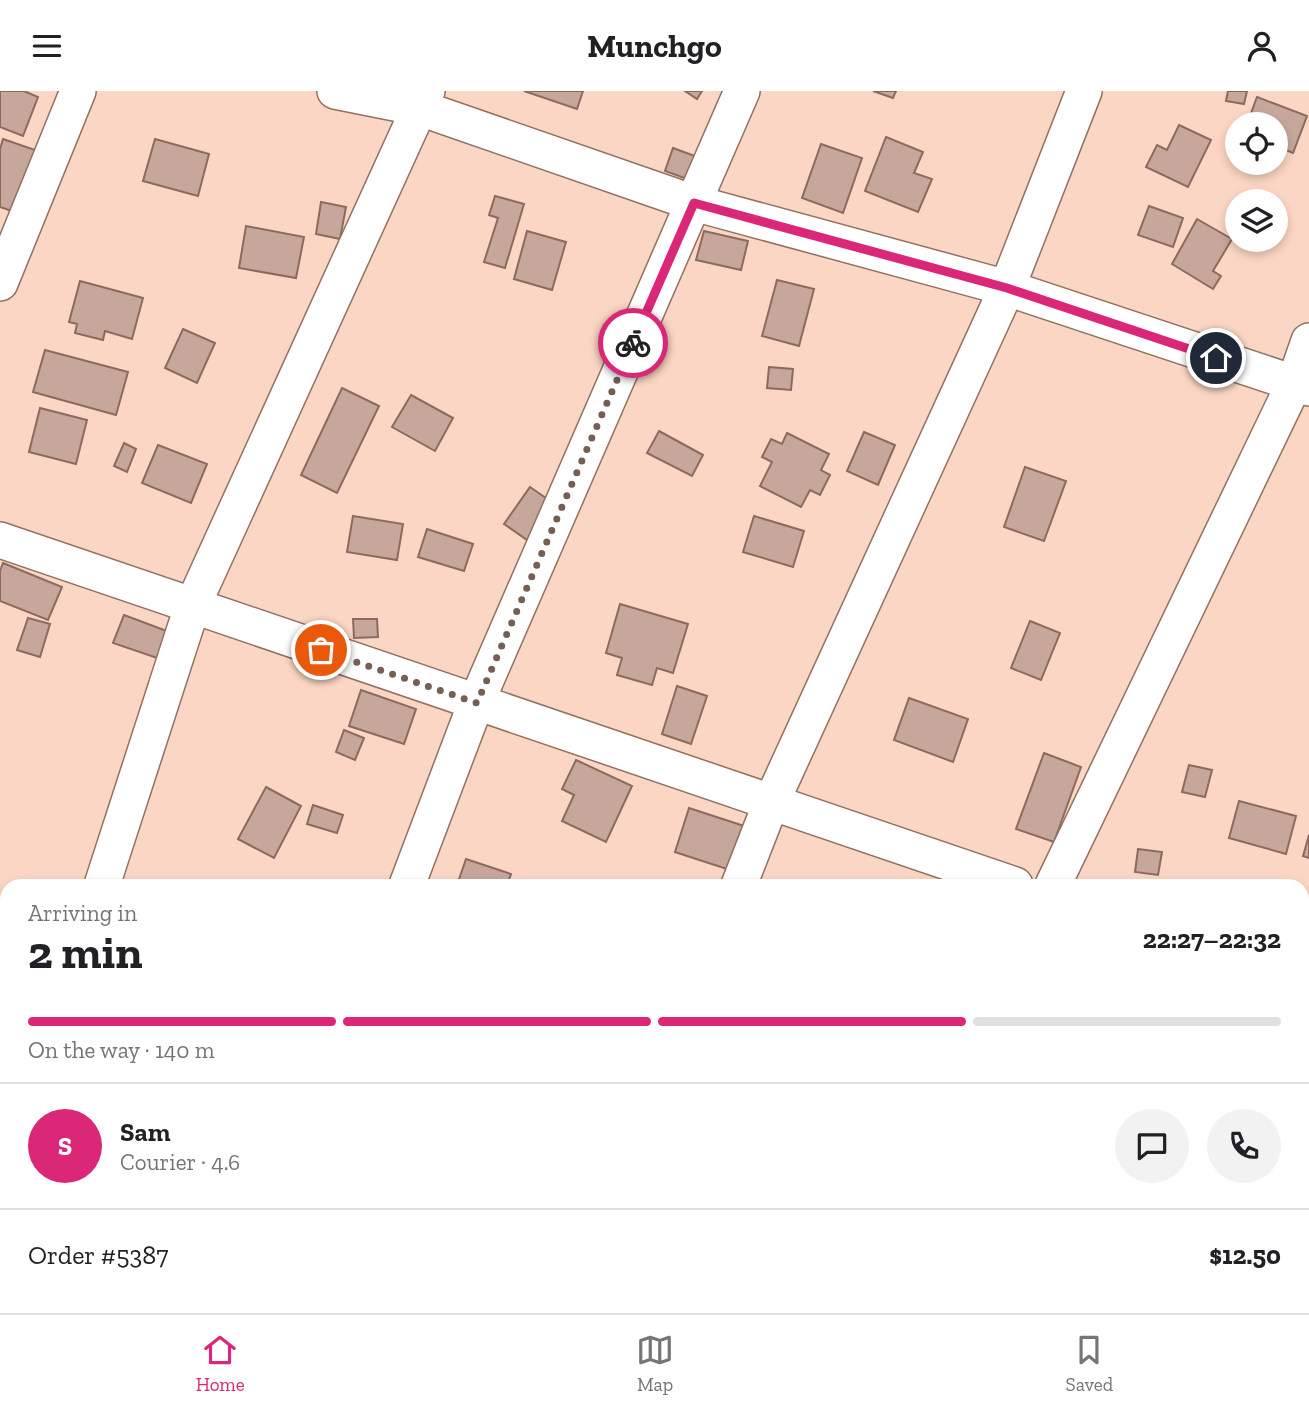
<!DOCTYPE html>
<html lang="en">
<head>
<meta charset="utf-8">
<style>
  body { margin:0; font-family:"Zilla Slab",serif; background:#f2f2f2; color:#202124; height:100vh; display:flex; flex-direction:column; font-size:26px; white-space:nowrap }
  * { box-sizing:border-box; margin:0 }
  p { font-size:23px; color:#757577 }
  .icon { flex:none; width:38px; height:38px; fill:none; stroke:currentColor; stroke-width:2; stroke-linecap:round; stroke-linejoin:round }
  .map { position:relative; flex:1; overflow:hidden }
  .sheet { position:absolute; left:0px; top:788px; width:1309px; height:436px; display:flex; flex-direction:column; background:#fff; border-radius:21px 21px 0 0; box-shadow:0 4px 10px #0003 }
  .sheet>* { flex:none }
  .buttons { position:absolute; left:1225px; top:21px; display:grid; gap:14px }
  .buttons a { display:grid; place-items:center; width:63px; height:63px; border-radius:50%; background:#fff; box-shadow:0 4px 10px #0003; font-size:35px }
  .pin { position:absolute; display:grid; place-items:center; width:60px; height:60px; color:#fff; margin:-30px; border:4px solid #fff; border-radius:50%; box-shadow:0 2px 7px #0007 }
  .courier { position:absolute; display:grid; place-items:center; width:70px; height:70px; margin:-35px; border:5px solid #db2777; border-radius:50%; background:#fff; color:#222; box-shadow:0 2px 9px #0007 }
  .headline em { font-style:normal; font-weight:800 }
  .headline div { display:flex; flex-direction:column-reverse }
  .headline { display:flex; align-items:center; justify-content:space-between; height:119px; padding:0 28px }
  h1 { font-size:46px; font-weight:800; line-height:52px }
  .bar { display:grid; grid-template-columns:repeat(4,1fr); gap:10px 7px; align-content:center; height:84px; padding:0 28px }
  .bar i { height:9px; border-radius:5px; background:#e0e0e0 }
  .bar .active { background:#db2777 }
  .bar p { grid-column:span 4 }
  .line { display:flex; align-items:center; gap:18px; padding:0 28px; border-top:2px solid #e0e0e0 }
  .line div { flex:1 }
  .round { display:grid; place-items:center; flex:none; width:74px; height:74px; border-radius:37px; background:#f2f2f2 }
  header { display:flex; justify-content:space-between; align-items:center; height:91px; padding:0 28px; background:#fff; font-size:32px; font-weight:800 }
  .menu { display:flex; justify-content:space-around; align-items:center; height:98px; border-top:2px solid #e0e0e0; background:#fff; font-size:19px; color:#757577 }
  .menu a { display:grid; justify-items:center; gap:4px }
  .menu .active { color:#db2777 }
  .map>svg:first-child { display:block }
</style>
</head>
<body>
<header><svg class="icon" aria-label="menu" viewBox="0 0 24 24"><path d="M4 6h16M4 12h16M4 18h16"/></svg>Munchgo<svg class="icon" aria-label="person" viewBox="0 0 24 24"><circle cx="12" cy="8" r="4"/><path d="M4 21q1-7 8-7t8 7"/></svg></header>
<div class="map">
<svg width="1309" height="1222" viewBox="0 0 1309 1222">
  <rect width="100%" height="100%" fill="#fcd6c4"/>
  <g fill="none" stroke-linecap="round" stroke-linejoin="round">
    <g stroke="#8fafbe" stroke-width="10">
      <path d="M0,1105L7,1111"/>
      <path d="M74,1216L77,1222"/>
    </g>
  </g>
  <g fill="#c7a79c" stroke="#8d6a5e" stroke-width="2">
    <path d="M0,0H24L38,6L23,45L0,36Z"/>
    <path d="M524,0H583L577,18Z"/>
    <path d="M685,0H702L697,8Z"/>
    <path d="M873,0H896L893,7Z"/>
    <path d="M1228,0H1247L1244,13L1226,10Z"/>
    <path d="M1257,6L1307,25L1293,62L1276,55V33H1247Z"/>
    <path d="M1179,34L1211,49L1188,96L1146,76L1157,54L1167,59Z"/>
    <path d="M886,46L923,61L914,82L932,88L918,121L865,100Z"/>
    <path d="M3,48L41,61L20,123L0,116V58Z"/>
    <path d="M155,48L209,63L198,105L143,90Z"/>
    <path d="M821,53L862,67L843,122L802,107Z"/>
    <path d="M673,57L695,65L687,88L665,80Z"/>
    <path d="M495,105L524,113L505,177L484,171L498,127L489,124Z"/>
    <path d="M321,111L346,116L340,148L316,143Z"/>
    <path d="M1149,115L1183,127L1173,156L1138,144Z"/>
    <path d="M1197,128L1232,148L1213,180L1221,185L1213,198L1172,173Z"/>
    <path d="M246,135L304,146L296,187L239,177Z"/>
    <path d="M527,140L566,151L552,199L514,188Z"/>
    <path d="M704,140L748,150L741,179L696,169Z"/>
    <path d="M777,189L814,198L799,255L762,245Z"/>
    <path d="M80,190L143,207L132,248L105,240L103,249L75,242L77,233L69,231Z"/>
    <path d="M183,238L215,252L197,292L165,277Z"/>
    <path d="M45,259L128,281L116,324L33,301Z"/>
    <path d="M769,276L793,278L791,299L767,297Z"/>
    <path d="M342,297L379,315L337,402L301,384Z"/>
    <path d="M411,304L453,327L435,360L392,336Z"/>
    <path d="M40,317L87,329L76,373L29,361Z"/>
    <path d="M659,340L703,364L692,385L647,362Z"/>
    <path d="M864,341L895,354L878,394L847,380Z"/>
    <path d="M787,342L829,363L821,379L830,384L820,404L810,399L801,416L760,395L772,371L762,366L771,348L782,353Z"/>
    <path d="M124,352L136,358L127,381L114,375Z"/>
    <path d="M158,354L207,373L191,412L142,392Z"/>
    <path d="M1025,376L1066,390L1044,450L1004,436Z"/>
    <path d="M530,396L556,414L530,451L504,433Z"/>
    <path d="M353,425L403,433L397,469L347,461Z"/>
    <path d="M754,425L804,440L793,476L743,461Z"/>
    <path d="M427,438L473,453L464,480L418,466Z"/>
    <path d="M3,472L62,496L48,529L0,510V480Z"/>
    <path d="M620,513L688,533L673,582L657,577L652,594L617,584L622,567L606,562Z"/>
    <path d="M124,524L175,543L166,570L113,552Z"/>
    <path d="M28,527L50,533L40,566L17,559Z"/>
    <path d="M353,528H377L378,546L354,547Z"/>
    <path d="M1030,530L1060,542L1041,589L1011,577Z"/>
    <path d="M677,595L707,605L691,653L662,643Z"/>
    <path d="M361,599L416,618L404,653L349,635Z"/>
    <path d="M909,607L968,628L953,671L894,649Z"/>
    <path d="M344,639L364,647L355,669L336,661Z"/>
    <path d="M1044,662L1081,676L1054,751L1016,738Z"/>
    <path d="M576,669L632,695L606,751L562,730L574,704L562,698Z"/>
    <path d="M1189,674L1212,679L1205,706L1182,701Z"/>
    <path d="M266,696L301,715L274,767L238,748Z"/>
    <path d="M1239,710L1296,725L1286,763L1229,747Z"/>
    <path d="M313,714L343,724L337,742L307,733Z"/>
    <path d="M689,717L744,735L730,779L675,761Z"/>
    <path d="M1309,744V767L1303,765Z"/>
    <path d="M1138,758L1162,761L1158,784L1135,781Z"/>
    <path d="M466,768L511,783L507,794H457Z"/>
    <rect x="304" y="1216" width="22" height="6"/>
    <path d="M774,1216H814L830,1222H772Z"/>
  </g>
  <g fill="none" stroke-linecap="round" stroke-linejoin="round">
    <g stroke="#927160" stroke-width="38">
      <g id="street">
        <path d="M335,0L420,17L694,112L1007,197L1309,297"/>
        <path d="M0,192L78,0"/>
        <path d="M0,449L1015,794"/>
        <path d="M102,794L192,516L427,0"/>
        <path d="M407,794L476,612L742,0"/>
        <path d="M739,794L771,712L1007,197L1084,0"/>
        <path d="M1053,794L1294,293L1309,250"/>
        <path d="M1302,878L1309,880"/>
        <path d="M1302,1051L1309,1035"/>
        <path d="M0,1173L7,1169"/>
        <path d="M471,1216L492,1222"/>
        <path d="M569,1222L572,1216"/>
        <path d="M898,1222L900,1216"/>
        <path d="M1224,1222L1226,1216"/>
      </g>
    </g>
    <use href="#street" stroke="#fff" stroke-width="35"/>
  </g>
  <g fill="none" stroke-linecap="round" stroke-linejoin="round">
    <path stroke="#755e54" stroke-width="7" stroke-dasharray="0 12.6" d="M321,559L477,612L633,252"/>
    <path stroke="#db2777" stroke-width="9" d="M633,252L694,112L1007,197L1216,267"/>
  </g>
</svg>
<div class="buttons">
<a><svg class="icon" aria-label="locate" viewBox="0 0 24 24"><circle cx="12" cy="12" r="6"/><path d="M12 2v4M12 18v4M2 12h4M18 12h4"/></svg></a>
<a><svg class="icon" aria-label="layers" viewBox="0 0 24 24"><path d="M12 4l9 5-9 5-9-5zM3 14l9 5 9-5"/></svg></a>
</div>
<div class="pin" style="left:321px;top:559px;background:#ea580c"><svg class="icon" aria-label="bag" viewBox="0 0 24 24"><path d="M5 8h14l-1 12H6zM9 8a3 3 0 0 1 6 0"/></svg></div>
<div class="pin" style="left:1216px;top:267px;background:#1f2937"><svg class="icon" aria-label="home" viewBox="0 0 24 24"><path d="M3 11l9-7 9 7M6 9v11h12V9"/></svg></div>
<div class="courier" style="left:633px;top:252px"><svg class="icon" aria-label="bike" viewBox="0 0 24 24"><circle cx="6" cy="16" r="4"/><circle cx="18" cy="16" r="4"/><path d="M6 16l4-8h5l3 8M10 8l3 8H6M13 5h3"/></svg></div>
<section class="sheet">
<div class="headline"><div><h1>2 min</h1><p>Arriving in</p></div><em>22:27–22:32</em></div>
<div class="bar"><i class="active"></i><i class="active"></i><i class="active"></i><i></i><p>On the way · 140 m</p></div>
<div class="line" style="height:126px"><b class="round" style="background:#db2777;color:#fff">S</b><div><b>Sam</b><p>Courier · 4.6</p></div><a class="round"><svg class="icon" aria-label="chat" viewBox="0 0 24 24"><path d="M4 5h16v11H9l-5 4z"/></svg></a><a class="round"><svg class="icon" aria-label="phone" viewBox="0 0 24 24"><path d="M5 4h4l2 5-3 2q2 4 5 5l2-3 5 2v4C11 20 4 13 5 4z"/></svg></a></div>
<div class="line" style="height:91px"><div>Order #5387</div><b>$12.50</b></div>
</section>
</div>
<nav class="menu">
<a class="active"><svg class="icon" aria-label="home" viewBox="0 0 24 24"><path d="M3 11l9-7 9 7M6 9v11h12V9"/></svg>Home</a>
<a><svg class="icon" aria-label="map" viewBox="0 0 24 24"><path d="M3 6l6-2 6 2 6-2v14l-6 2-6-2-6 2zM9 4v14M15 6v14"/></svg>Map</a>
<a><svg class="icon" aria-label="saved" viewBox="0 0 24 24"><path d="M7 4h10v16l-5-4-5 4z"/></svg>Saved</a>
</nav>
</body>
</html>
